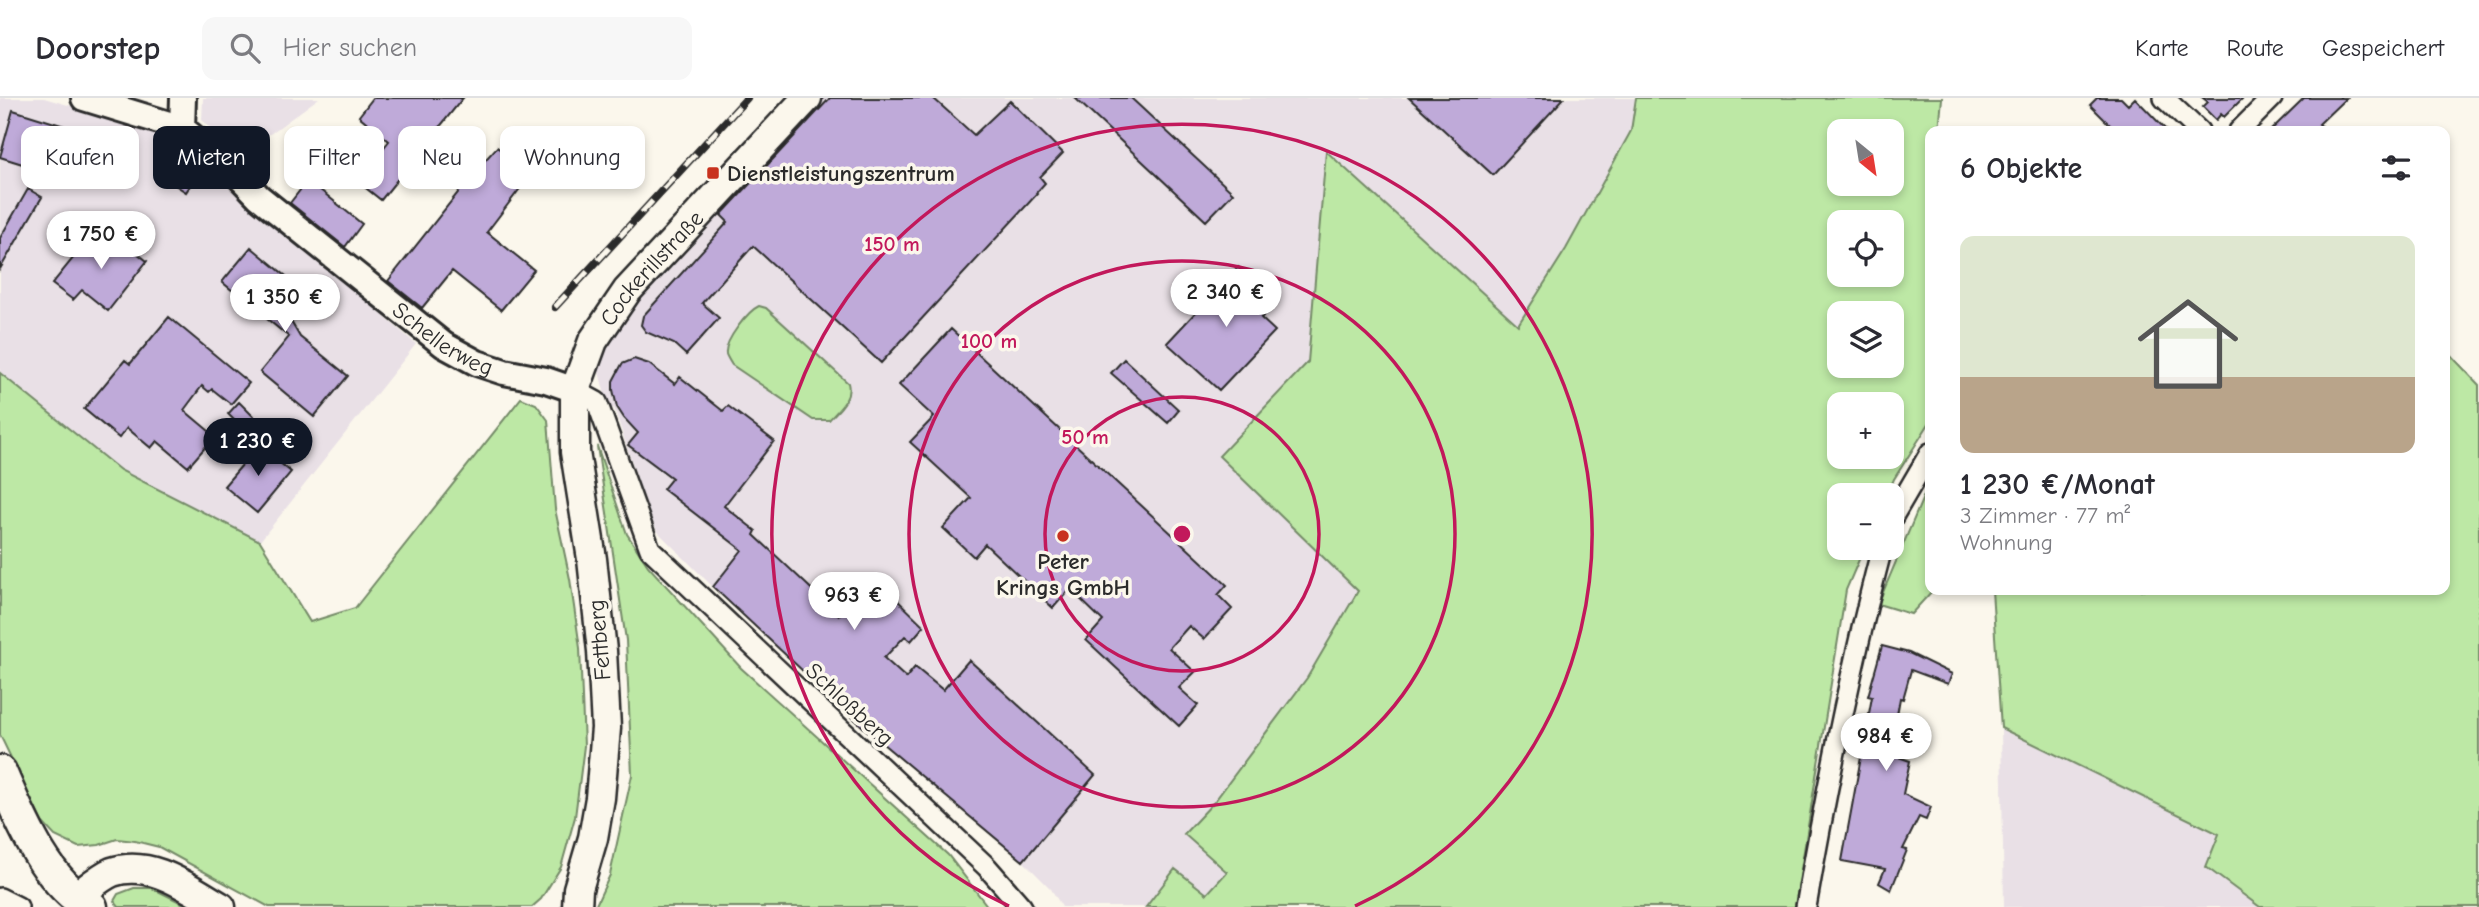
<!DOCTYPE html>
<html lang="de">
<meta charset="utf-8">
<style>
body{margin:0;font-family:"Comic Neue",sans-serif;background:#f7f7f7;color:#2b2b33;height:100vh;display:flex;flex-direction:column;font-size:26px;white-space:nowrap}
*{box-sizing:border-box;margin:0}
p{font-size:23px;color:#7c7c81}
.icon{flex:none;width:38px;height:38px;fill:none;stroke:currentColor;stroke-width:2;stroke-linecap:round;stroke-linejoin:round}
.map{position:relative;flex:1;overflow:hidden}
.panel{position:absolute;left:1925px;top:28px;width:525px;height:469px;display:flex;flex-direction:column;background:#fff;border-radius:14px;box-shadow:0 4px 10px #0003}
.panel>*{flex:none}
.guide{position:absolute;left:21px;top:28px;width:665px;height:63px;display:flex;gap:14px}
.needle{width:46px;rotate:150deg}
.buttons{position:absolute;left:1827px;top:21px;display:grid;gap:14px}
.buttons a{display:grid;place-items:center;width:77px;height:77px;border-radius:14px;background:#fff;box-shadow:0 4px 10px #0003;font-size:35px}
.price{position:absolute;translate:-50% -60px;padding:0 16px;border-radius:24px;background:#fff;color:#222;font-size:23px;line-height:46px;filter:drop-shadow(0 2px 4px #0008)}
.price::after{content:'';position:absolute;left:50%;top:42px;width:21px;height:16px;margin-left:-10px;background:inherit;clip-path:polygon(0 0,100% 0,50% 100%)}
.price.current{background:#111827;color:#fff}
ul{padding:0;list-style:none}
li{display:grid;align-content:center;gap:14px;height:371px;padding:0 35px}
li+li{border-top:2px solid #e1e1e2}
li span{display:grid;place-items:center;height:217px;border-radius:14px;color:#555}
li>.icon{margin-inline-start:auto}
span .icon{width:126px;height:126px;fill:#fffc;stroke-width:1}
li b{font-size:30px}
h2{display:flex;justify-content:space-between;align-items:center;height:84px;padding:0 35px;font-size:30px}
.pill{padding:0 24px;border-radius:14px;background:#fff;box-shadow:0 4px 10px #0003;font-size:24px;line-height:63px}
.pill.current{background:#111827;color:#fff}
header{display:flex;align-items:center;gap:42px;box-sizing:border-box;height:98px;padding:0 35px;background:#fff;border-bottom:2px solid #e1e1e2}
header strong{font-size:33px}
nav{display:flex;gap:38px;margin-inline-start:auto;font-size:24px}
.search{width:490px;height:63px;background:#f7f7f7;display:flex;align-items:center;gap:18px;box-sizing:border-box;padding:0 24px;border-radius:14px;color:#7c7c81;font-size:26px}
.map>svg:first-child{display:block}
.built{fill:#e9e0e6}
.green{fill:#bde8a5;stroke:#748a68;stroke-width:2;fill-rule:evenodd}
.building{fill:#bfaad9;stroke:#2b2b2b;stroke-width:2}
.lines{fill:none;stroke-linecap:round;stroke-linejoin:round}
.minor-casing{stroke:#2b2b2b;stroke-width:24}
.tertiary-casing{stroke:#2b2b2b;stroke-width:30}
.secondary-casing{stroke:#2b2b2b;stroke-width:33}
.primary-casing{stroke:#2b2b2b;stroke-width:37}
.minor{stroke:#fbf7ec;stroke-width:19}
.tertiary{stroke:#fbf7ec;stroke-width:24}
.secondary{stroke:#fbf7ec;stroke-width:28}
.primary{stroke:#fbf7ec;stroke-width:32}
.rail-casing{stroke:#2b2b2b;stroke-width:8}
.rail{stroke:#fbf7ec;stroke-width:5;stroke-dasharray:16;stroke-linecap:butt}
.ring{fill:none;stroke:#c2185b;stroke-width:3.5}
.poi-dot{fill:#c8321e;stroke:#fbf7ec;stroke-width:2.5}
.labels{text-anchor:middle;stroke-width:7;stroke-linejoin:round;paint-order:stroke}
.poi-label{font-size:23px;font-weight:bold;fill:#2b2b2b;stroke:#fbf7ec;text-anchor:start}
.street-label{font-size:23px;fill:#2b2b2b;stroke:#fbf7ec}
.centre{fill:#c2185b;stroke:#fbf7ec;stroke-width:3.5}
.ring-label{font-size:21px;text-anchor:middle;font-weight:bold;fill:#c2185b;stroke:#fbf7ec;stroke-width:7;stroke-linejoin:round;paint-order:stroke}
</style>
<header>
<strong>Doorstep</strong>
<div class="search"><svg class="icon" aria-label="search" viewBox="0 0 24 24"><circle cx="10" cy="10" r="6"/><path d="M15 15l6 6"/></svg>Hier suchen</div>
<nav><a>Karte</a><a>Route</a><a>Gespeichert</a></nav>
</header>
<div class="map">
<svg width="2479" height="809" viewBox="0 0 2479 809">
<rect width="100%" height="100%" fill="#fbf7ec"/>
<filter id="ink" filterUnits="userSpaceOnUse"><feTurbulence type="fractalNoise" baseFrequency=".0143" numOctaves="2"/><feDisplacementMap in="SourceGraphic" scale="14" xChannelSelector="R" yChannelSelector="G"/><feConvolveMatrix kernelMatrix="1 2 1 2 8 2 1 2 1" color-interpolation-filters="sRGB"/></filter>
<g filter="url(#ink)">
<path class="built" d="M0,0H44L174,38L416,246L260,443L120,372L0,275Z
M203,0H319L270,36L225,45L202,22Z
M824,0H1636L1631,33L1566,151L1518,228L1326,54L1308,264L1219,358L1358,492L1307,580L1214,704L1184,735L1228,773L1207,796L1175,771L1146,809H1062L1051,791L1023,763L713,489L657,433L648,413L614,310L609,312L598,270L600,257L637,201L709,117Z
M2001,630L2220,736L2207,769L2260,809H2004Z"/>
<path class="green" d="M1636,0H1942L1939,33H1930V324L1894,381L1887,397H1839V450H1864L1846,492L1795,809H1146L1175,771L1207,796L1227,774L1184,736L1214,704L1307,580L1358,493L1219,358L1308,264L1326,53L1518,227L1566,151L1631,33ZM1892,33V86H1839V33ZM1892,124V177H1839V124ZM1892,215V268H1839V215ZM1892,306V359H1839V306Z
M759,208L766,210L848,285C852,301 839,311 829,322H813L732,267C731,266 726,257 726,256C724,243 748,213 759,208Z
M2445,251L2479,287V809H2260L2206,769L2219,736L2001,630L1992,492H2445Z
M0,275L120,372L260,443L310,524L355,510L521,300L536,306L548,322L555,411L570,481L580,550L584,648L575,719L561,769L541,801L532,809H269L159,749L135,743L117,741L99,747L78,749L55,738L42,724L0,637Z
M597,348L627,436L648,468L741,570L948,757L988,809H595L610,777L632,677L626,542Z
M1930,383V492H1933L1911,516L1878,506Z
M134,790H152L190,809H119L114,803L118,796Z"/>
<path class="building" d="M373,0H463L381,102L357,83L389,43L359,18Z
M830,0H933L974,37L1010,3L1063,55L1040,79L1045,85L1036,95L1037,96L881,265L753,148L702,205L719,220L686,257L674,246L646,234L641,227L643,218L728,124L721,117Z
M1075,0H1131L1233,95L1206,123Z
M1409,0H1564L1493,77Z
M2097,0H2121L2128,7L2135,0L2167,33H2116L2090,7Z
M2203,0H2243L2224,19L2221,16L2216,22L2203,9L2208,4Z
M2304,0H2346L2319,26L2327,33H2270Z
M13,12L103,40L105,33L131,40L120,73L96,65L90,87L0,59Z
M497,49L531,76L487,134L534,172L501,212L452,173L422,210L388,183L476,72Z
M177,51L203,68L186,94L160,77Z
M308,82L362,126L345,149L290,105Z
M28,91L42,99L0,171V140Z
M108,132L147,163L108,213L82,192L73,202L52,186L87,143L95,149Z
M251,149L304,193L286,215L300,239L348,278L314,319L260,274L289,239L222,184Z
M1238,169L1276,205L1261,220L1275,233L1219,292L1167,245Z
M169,219L249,285L231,306L212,291L209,294L202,288L184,312L215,338L188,369L157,343L151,350L127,330L119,340L84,311L125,262L130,266Z
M951,231L1227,487L1218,497L1232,511L1204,541L1189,528L1169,550L1195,574L1179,590L1198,607L1179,628L1086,542L1103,523L1070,491L1053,510L985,446L974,459L943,430L971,400L910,344L934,319L899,287Z
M634,261L649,266L675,286L680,279L723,313L728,308L774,343L724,408L756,433L754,437L839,517L867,488L880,500L888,493L924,528L911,543L905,538L884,560L906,580L915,569L943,592L969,562L1095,677L1023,763L864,630L713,489L742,452L663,391L672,380L628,347L638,335L624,320L617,309L613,292V283L622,266Z
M1124,261L1179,312L1168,325L1111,275Z
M239,304L265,330L254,342L228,316Z
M261,345L281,361L279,364L291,374L257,415L224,388Z
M1882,548L1909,555L1952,576L1948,586L1911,572L1903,601L1900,600L1890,656L1910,663L1903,696L1931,709L1926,722L1919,719L1903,751L1907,752L1891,792L1879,785L1885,771L1842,763L1872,599L1868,598Z"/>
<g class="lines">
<g class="minor-casing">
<path id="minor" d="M2164,0L2199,33
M2239,33L2272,0
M575,292L597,304L650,451L987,769L1022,809
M1892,420L1930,355
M0,800L18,809
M1806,809C1827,688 1851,568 1882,450"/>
</g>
<g class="tertiary-casing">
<g id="tertiary">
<path id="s1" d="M84,0L182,30L233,72L259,99L444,247L477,265L504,274L546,282L575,292"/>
<path d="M182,30L183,0"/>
</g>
</g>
<g class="secondary-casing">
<g id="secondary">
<path d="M76,799C87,791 100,779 112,774C152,761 188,790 221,809"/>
<path id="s2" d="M577,809L578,791L593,740L600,700L606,630L602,553L592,461L575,354V292L593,243L627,193L807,0"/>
</g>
</g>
<g class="primary-casing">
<path id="primary" d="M0,674C20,720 45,784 91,809"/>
</g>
<use href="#minor" class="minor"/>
<use href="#tertiary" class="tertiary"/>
<use href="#secondary" class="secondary"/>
<use href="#primary" class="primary"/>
<g class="rail-casing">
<path id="rail" d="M555,209L747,0"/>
</g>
<use href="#rail" class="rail"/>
</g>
</g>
<g class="ring">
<circle cx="1182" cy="436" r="137"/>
<circle cx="1182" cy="436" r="273"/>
<path d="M1009 808A410 410 0 1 1 1355 808"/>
</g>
<g class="poi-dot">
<rect x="706" y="68" width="14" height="14" rx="3.5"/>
<circle cx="1063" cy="438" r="7"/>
</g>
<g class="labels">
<g class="poi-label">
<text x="727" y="83">Dienstleistungszentrum</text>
<text x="1063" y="471" text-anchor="middle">Peter<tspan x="1063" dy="26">Krings GmbH</tspan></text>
</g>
<g class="street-label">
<text dy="8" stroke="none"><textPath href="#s2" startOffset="668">Cockerillstraße</textPath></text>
<text dy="8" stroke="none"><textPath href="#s1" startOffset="439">Schellerweg</textPath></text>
<text transform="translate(599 542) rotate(-95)" y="8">Fettberg</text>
<text transform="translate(850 606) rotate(43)" y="8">Schloßberg</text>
</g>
</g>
<circle cx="1182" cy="436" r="10" class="centre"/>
<g class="ring-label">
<text x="892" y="153">150 m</text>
<text x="989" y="250">100 m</text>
<text x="1085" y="346">50 m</text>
</g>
</svg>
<div class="buttons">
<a><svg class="needle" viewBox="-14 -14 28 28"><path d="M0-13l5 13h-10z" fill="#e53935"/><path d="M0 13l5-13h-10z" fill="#7c7c81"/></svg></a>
<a><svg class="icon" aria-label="locate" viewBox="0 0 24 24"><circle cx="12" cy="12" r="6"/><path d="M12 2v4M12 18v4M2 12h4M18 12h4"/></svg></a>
<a><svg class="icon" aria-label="layers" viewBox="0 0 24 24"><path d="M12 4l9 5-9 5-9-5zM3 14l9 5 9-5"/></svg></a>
<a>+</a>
<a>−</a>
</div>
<b class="price" style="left:101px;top:173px">1 750 €</b>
<b class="price" style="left:1226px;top:231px">2 340 €</b>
<b class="price" style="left:285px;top:236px">1 350 €</b>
<b class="price current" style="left:258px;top:380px">1 230 €</b>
<b class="price" style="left:854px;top:534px">963 €</b>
<b class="price" style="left:1886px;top:675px">984 €</b>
<div class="guide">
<a class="pill">Kaufen</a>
<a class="pill current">Mieten</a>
<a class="pill">Filter</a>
<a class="pill">Neu</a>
<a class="pill">Wohnung</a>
</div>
<section class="panel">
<h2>6 Objekte<svg class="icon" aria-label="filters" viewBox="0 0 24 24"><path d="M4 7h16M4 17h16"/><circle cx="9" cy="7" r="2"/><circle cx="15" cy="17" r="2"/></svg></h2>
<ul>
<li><span style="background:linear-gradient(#dfe7d0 65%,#b9a48a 0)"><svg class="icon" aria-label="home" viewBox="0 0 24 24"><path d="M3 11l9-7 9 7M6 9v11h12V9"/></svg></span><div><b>1 230 €/Monat</b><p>3 Zimmer · 77 m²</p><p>Wohnung</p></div></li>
</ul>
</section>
</div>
